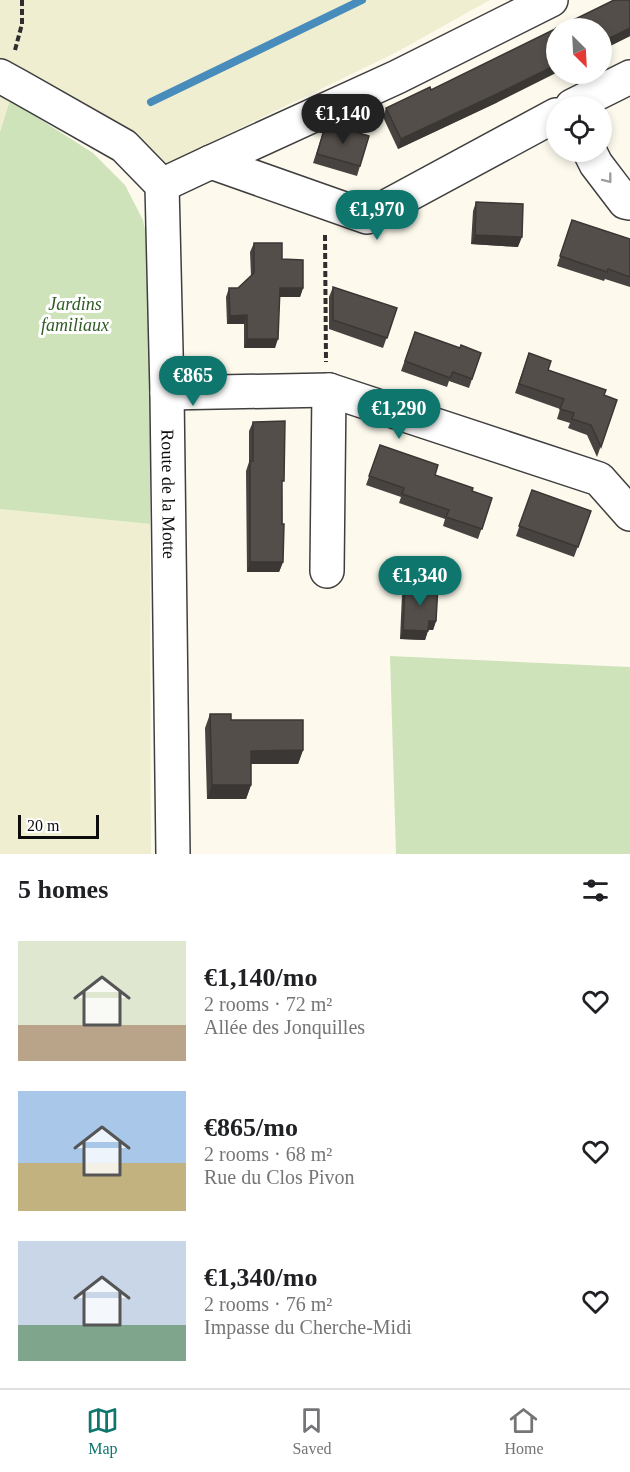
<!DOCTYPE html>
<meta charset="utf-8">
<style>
body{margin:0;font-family:Georgia,serif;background:#f6f6f6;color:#202124;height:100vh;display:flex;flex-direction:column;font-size:22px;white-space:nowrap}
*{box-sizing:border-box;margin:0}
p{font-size:20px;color:#757577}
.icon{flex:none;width:33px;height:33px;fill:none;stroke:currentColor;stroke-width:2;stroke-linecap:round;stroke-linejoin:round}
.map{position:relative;height:854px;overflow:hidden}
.sheet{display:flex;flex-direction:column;background:#fff;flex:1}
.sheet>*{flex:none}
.needle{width:39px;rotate:156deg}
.buttons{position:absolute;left:546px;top:18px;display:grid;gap:12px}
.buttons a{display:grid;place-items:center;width:66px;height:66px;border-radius:50%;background:#fff;box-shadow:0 3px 9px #0003;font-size:30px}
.scale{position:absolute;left:18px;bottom:15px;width:81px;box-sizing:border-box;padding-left:6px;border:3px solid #0c0c0c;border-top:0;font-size:16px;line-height:21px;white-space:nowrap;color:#0c0c0c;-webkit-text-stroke:4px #fff;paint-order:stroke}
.price{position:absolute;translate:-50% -51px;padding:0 14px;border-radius:21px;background:#0f766e;color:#fff;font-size:20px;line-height:39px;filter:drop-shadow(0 2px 3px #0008)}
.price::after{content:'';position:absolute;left:50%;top:36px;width:18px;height:14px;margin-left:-9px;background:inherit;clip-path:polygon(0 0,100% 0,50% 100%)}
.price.current{background:#222;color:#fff}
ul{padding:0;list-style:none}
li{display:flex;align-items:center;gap:18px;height:150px;padding:0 18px}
li span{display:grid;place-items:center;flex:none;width:168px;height:120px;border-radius:0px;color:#555}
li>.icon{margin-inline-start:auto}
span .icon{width:72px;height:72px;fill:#fffc;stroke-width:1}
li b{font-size:26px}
h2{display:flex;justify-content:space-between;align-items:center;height:72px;padding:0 18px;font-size:26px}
.menu{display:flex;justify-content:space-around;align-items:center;height:84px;border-top:2px solid #e0e0e0;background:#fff;font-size:16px;color:#757577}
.menu a{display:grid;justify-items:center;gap:3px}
.menu .current{color:#0f766e}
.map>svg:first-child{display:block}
.farmland{fill:#f0eed0}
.green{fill:#cfe3bb}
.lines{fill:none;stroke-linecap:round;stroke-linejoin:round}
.stream{stroke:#488cbc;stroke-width:8}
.minor-casing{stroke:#3f3f3f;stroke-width:36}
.path{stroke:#2e2e2e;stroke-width:4;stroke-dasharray:6 3;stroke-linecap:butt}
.minor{stroke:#fff;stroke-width:33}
.wall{fill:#474340}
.shaded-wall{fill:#3a3734}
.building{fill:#534e4a;stroke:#3a3734;stroke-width:1.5}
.oneway{stroke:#9e9e9e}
.labels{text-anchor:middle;stroke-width:6;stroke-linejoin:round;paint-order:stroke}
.park-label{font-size:18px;font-style:italic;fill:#2f5b25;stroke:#fff}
.street-label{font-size:18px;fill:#0c0c0c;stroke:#fff}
</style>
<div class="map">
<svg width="630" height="854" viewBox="0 0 630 854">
<rect width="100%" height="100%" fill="#fdfaed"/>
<path class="farmland" d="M0,0H490L395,53L158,168L10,100L0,132Z
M0,509L150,524L151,854H0Z"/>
<path class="green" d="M10,100L93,153L125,185L143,220L151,256L150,372V524L0,509V132Z
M390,656L630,667V854H396Z"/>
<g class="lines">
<path class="stream" d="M151,102L362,0"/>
<g class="minor-casing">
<g id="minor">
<path id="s1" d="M0,76L20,87L124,146L162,185L167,393L173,854"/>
<path d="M572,106L630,77"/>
<path d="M590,152L596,164L625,202L630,203"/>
<path d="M211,162L397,77L551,0"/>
<path d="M162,185L211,162L367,217L556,115"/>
<path d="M167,393L329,390L599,479L630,514"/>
<path d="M327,571L329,390"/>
</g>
</g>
<path class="path" d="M15,50L22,24V0
M325,235L326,362"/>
<use href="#minor" class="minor"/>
</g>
<path class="wall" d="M630,0V36L602,50V28L496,103L398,149L383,117L386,108L431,90Z
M326,123L360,166L357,176L313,163Z
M476,202L518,247L471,244L473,211Z
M572,220L630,239V287L605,279L604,281L557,266Z
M254,243L282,259L303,288L300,297H280L275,348H244V324H227L226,297L229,288H238L251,276L250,252Z
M333,287L397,308L383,348L329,329V297Z
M415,332L460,348L481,353L469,388L449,381L447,387L401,371Z
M529,353L548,370L604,395L617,400L597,457L587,435L568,428L570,423L557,419L560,409L515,393Z
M253,422L282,487L283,562L279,572H247L246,471L249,462V431Z
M380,445L435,475L472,491L492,498L478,539L443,526L445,519L399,503L401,497L366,485Z
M532,490L591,511L574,557L516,536Z
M405,584L436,621L433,630H428L425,640L400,639L402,594Z
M210,714L231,720L303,750L298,764H251V785L246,799H207L205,728Z"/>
<path class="shaded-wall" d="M630,28V36L602,50V42Z
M556,65V73L496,103L398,149L401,139Z
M475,235L522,237L518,247L471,244Z
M280,288H303L300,297H277Z
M247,315L244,324H227L230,316Z
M247,339H278L275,348H244Z
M250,562H283L279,572H247Z
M429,621H436L433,630H425Z
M403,630L428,631L425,640L400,639Z
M303,750L298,764H246L251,751Z
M212,785H251L246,799H207Z"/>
<path class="building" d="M614,0H630V28L602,42V28H556V65L499,93L401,139L386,108L430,87L431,90Z
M326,123L369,136L360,166L317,154Z
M476,202L523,204L522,237L475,235Z
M572,220L630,239V277L608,269L607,272L560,256Z
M254,243H282V259L303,260V288H280L278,339H247V315L230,316L229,288H238L254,273Z
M333,287L397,308L387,338L333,320Z
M415,332L460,348L461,345L481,353L472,379L453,372L450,378L405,361Z
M529,353L551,361L548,370L606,390L604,395L617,400L601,447L591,425L572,419L574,413L560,409L564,399L519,384Z
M285,421L284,481H282V524H284L283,562H250V461H253V422Z
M380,445L438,465L435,475L473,488L472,491L492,498L482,529L446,517L449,510L402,494L404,488L369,476Z
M532,490L591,511L578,547L519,526Z
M405,584L438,585L436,621H429L428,631L403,630Z
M210,714H231V720H303V750L251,751V785H212Z"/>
<defs><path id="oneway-chevron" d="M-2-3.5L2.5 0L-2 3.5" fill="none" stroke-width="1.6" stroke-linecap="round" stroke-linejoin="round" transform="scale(1.5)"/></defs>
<use class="oneway" href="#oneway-chevron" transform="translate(608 179) rotate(52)"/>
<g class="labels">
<g class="park-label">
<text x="75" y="310">Jardins<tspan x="75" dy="21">familiaux</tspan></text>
</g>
<g class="street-label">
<text dy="6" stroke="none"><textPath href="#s1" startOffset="506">Route de la Motte</textPath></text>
</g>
</g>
</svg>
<div class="buttons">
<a><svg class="needle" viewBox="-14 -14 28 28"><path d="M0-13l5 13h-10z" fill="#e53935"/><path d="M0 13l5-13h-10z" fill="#757577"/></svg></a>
<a><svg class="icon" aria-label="locate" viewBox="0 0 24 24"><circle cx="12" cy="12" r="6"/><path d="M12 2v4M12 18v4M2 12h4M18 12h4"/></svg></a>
</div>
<div class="scale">20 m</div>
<b class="price current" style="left:343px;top:145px">€1,140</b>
<b class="price" style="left:377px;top:241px">€1,970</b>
<b class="price" style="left:193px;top:407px">€865</b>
<b class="price" style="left:399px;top:440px">€1,290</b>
<b class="price" style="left:420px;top:607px">€1,340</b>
</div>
<section class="sheet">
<h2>5 homes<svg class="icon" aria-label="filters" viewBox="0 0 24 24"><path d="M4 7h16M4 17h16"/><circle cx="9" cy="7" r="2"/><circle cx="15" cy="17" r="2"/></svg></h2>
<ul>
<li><span style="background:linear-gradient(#dfe7d0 70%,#b9a48a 0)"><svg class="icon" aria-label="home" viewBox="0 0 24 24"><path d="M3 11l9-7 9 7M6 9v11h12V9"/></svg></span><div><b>€1,140/mo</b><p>2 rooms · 72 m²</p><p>Allée des Jonquilles</p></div><svg class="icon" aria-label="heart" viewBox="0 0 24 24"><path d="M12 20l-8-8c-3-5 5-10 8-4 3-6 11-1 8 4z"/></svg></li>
<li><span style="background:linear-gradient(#a9c7e8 60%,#c2b280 0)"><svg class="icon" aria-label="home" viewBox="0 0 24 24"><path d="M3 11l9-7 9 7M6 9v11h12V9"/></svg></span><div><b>€865/mo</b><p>2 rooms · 68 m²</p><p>Rue du Clos Pivon</p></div><svg class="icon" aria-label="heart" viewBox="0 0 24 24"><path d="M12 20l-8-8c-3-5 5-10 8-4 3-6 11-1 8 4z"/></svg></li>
<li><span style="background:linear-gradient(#c9d6e8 70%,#7fa58c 0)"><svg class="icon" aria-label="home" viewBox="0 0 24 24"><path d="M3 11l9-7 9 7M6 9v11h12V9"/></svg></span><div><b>€1,340/mo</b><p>2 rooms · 76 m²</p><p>Impasse du Cherche-Midi</p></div><svg class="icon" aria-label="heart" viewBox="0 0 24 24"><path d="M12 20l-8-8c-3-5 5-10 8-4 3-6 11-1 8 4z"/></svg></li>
</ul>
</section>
<nav class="menu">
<a class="current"><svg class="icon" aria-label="map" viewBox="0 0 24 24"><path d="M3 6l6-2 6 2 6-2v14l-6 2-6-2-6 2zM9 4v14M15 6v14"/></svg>Map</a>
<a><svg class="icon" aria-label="saved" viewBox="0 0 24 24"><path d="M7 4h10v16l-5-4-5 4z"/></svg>Saved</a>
<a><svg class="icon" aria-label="home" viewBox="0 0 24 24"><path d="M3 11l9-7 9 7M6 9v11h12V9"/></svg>Home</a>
</nav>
